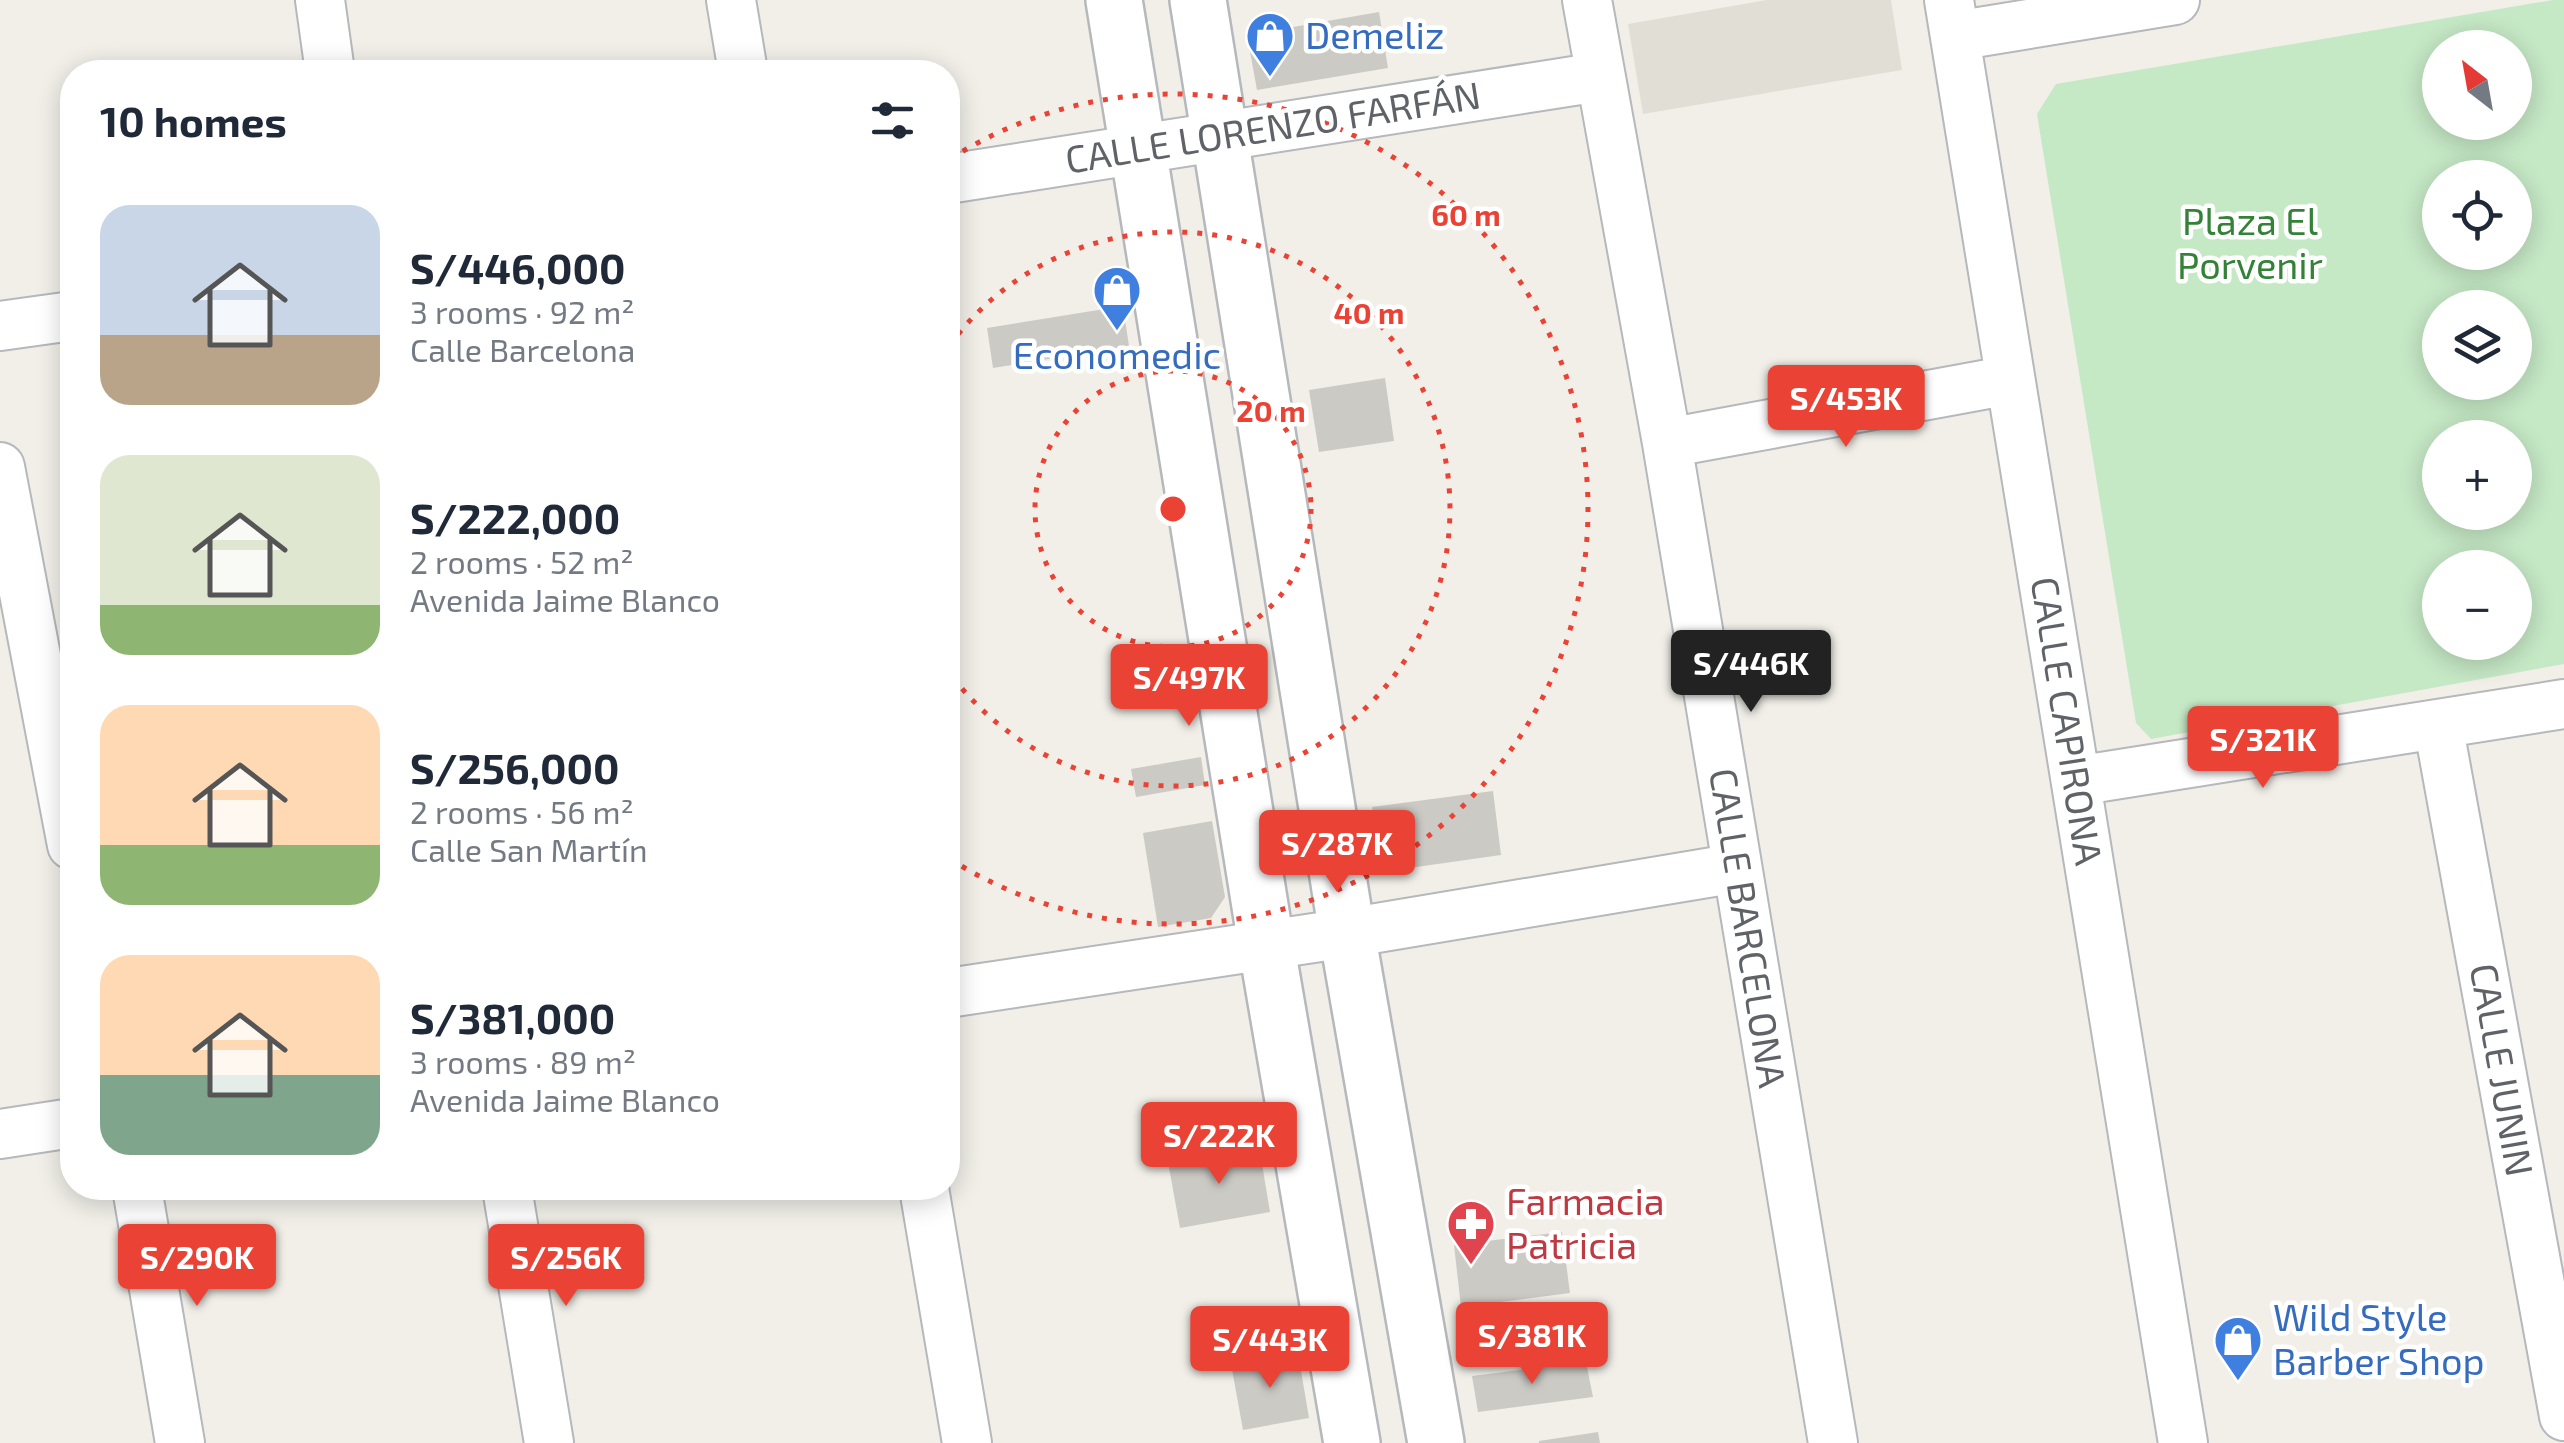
<!DOCTYPE html>
<meta charset="utf-8">
<style>
body{margin:0;font-family:"Exo 2",sans-serif;background:#f2f2f3;color:#1f2937;height:100vh;display:flex;flex-direction:column;font-size:38px;white-space:nowrap}
*{box-sizing:border-box;margin:0}
p{font-size:32px;color:#747a83}
.icon{flex:none;width:55px;height:55px;fill:none;stroke:currentColor;stroke-width:2;stroke-linecap:round;stroke-linejoin:round}
.map{position:relative;flex:1;overflow:hidden}
.drawer{position:absolute;left:60px;top:60px;width:900px;height:1140px;display:flex;flex-direction:column;background:#fff;border-radius:40px;box-shadow:0 5px 25px #0003}
.drawer>*{flex:none}
.needle{width:65px;rotate:329deg}
.tools{position:absolute;left:2422px;top:30px;display:grid;gap:20px}
.tools a{display:grid;place-items:center;width:110px;height:110px;border-radius:50%;background:#fff;box-shadow:0 5px 25px #0003;font-size:50px}
.price{position:absolute;translate:-50% -85px;padding:0 22px;border-radius:10px;background:#ea4335;color:#fff;font-size:32px;line-height:65px;filter:drop-shadow(0 2px 5px #0008)}
.price::after{content:'';position:absolute;left:50%;top:60px;width:30px;height:22px;margin-left:-15px;background:inherit;clip-path:polygon(0 0,100% 0,50% 100%)}
.price.selected{background:#222;color:#fff}
ul{padding:0;list-style:none}
li{display:flex;align-items:center;gap:30px;height:250px;padding:0 40px}
li span{display:grid;place-items:center;flex:none;width:280px;height:200px;border-radius:30px;color:#555}
li>.icon{margin-inline-start:auto}
span .icon{width:120px;height:120px;fill:#fffc;stroke-width:1}
li b{font-size:42px}
h2{display:flex;justify-content:space-between;align-items:center;height:120px;padding:0 40px;font-size:42px}
.map>svg:first-child{display:block}
.education{fill:#e1ded6}
.green{fill:#c5e8c5;fill-rule:evenodd}
.building{fill:#cccac5}
.lines{fill:none;stroke-linecap:round;stroke-linejoin:round}
.minor-casing{stroke:#b5b8bc;stroke-width:52}
.tertiary-casing{stroke:#b5b8bc;stroke-width:60}
.minor{stroke:#fff;stroke-width:48}
.tertiary{stroke:#fff;stroke-width:55}
.ring{fill:none;stroke:#ea4335;stroke-width:5;stroke-dasharray:5 10}
.labels{text-anchor:middle;stroke-width:9;stroke-linejoin:round;paint-order:stroke}
.shop-label{font-size:38px;fill:#366cbe;stroke:#fff;text-anchor:start}
.street-label{font-size:38px;fill:#5f6368;stroke:#fff}
.park-label{font-size:38px;fill:#348238;stroke:#fff}
.health-label{font-size:38px;fill:#be3a42;stroke:#fff;text-anchor:start}
.centre{fill:#ea4335;stroke:#fff;stroke-width:5}
.ring-label{font-size:30px;text-anchor:middle;font-weight:bold;fill:#ea4335;stroke:#fff;stroke-width:9;stroke-linejoin:round;paint-order:stroke}
</style>
<div class="map">
<svg width="2564" height="1443" viewBox="0 0 2564 1443">
<rect width="100%" height="100%" fill="#f1efe8"/>
<path class="education" d="M1767,0H1891L1902,70L1643,114L1628,24Z"/>
<path class="green" d="M2553,0H2564V664L2151,739L2136,723L2037,114L2056,84ZM2440,48H2515V122H2440ZM2440,178H2515V252H2440ZM2440,308H2515V382H2440ZM2440,438H2515V512H2440ZM2440,568H2515V642H2440Z"/>
<path class="building" d="M1379,12L1388,68L1257,90L1247,35Z
M1123,306L1129,346L993,368L987,328Z
M1385,378L1394,441L1319,452L1309,390Z
M1201,757L1205,785L1136,797L1131,769Z
M1493,791L1501,855L1381,872L1372,807Z
M1212,821L1225,897L1211,918L1158,927L1143,833Z
M1259,1146L1270,1212L1180,1228L1168,1162Z
M1562,1232L1570,1293L1461,1307L1454,1245Z
M1298,1353L1309,1418L1243,1430L1231,1364Z
M1586,1362L1593,1397L1478,1412L1472,1376Z
M1598,1432L1600,1443H1539V1441Z"/>
<g class="lines">
<g class="minor-casing">
<path id="minor" d="M320,0L330,72
M731,0L743,72
M1587,0L1667,443L1833,1443
M1949,0L2183,1443
M1955,36L2175,0
M948,179L1599,77
M0,326L72,316
M1667,443L2010,380
M0,467L72,845
M2438,724L2564,1416
M2076,781L2564,704
M948,993L1347,933L1737,868
M0,1134L72,1123
M137,1188L180,1443
M507,1188L549,1443
M924,1188L967,1443"/>
</g>
<g class="tertiary-casing">
<path id="tertiary" d="M1114,0L1266,943L1352,1443
M1198,0L1347,933L1436,1443"/>
</g>
<use href="#minor" class="minor"/>
<use href="#tertiary" class="tertiary"/>
</g>
<g class="ring">
<circle cx="1173" cy="509" r="138"/>
<path d="M949 346A277 277 0 1 1 949 672"/>
<path d="M950 159A415 415 0 1 1 950 859"/>
</g>
<defs>
<g id="shop-pin" transform="scale(2.5)"><path d="M0 17L-7.5 6A9.5 9.5 0 1 1 7.5 6Z" fill="#3f7fe0" stroke="#fff"/><path d="M-5-2.5h2.3a2.7 3.5 0 0 1 5.4 0H5L5.5 6h-11ZM-1.5-2.5h3a1.5 2.3 0 0 0-3 0Z" fill="#fff"/></g>
<g id="pharmacy-pin" transform="scale(2.5)"><path d="M0 17L-7.5 6A9.5 9.5 0 1 1 7.5 6Z" fill="#e0444e" stroke="#fff"/><path d="M-2-6h4v4h4v4h-4v4h-4v-4h-4v-4h4Z" fill="#fff"/></g>
</defs>
<g fill-rule="evenodd">
<use href="#shop-pin" x="1270" y="36"/>
<use href="#shop-pin" x="1117" y="290"/>
<use href="#pharmacy-pin" x="1471" y="1224"/>
<use href="#shop-pin" x="2238" y="1340"/>
</g>
<g class="labels">
<g class="shop-label">
<text x="1305" y="49">Demeliz</text>
<text x="1117" y="369" text-anchor="middle">Economedic</text>
<text x="2273" y="1331">Wild Style<tspan x="2273" dy="44">Barber Shop</tspan></text>
</g>
<g class="street-label">
<text transform="translate(1273 128) rotate(-9)" y="13">CALLE LORENZO FARFÁN</text>
<text transform="translate(2066 721) rotate(81)" y="13">CALLE CAPIRONA</text>
<text transform="translate(1747 928) rotate(81)" y="13">CALLE BARCELONA</text>
<text transform="translate(2501 1070) rotate(80)" y="13">CALLE JUNIN</text>
</g>
<g class="park-label">
<text x="2250" y="235">Plaza El<tspan x="2250" dy="44">Porvenir</tspan></text>
</g>
<g class="health-label">
<text x="1506" y="1215">Farmacia<tspan x="1506" dy="44">Patricia</tspan></text>
</g>
</g>
<circle cx="1173" cy="509" r="15" class="centre"/>
<g class="ring-label">
<text x="1466" y="226">60 m</text>
<text x="1369" y="324">40 m</text>
<text x="1271" y="422">20 m</text>
</g>
</svg>
<div class="tools">
<a><svg class="needle" viewBox="-14 -14 28 28"><path d="M0-13l5 13h-10z" fill="#e53935"/><path d="M0 13l5-13h-10z" fill="#747a83"/></svg></a>
<a><svg class="icon" aria-label="locate" viewBox="0 0 24 24"><circle cx="12" cy="12" r="6"/><path d="M12 2v4M12 18v4M2 12h4M18 12h4"/></svg></a>
<a><svg class="icon" aria-label="layers" viewBox="0 0 24 24"><path d="M12 4l9 5-9 5-9-5zM3 14l9 5 9-5"/></svg></a>
<a>+</a>
<a>−</a>
</div>
<b class="price" style="left:1846px;top:450px">S/453K</b>
<b class="price selected" style="left:1751px;top:715px">S/446K</b>
<b class="price" style="left:1189px;top:729px">S/497K</b>
<b class="price" style="left:2263px;top:791px">S/321K</b>
<b class="price" style="left:1337px;top:895px">S/287K</b>
<b class="price" style="left:1219px;top:1187px">S/222K</b>
<b class="price" style="left:197px;top:1309px">S/290K</b>
<b class="price" style="left:566px;top:1309px">S/256K</b>
<b class="price" style="left:1532px;top:1387px">S/381K</b>
<b class="price" style="left:1270px;top:1391px">S/443K</b>
<section class="drawer">
<h2>10 homes<svg class="icon" aria-label="filters" viewBox="0 0 24 24"><path d="M4 7h16M4 17h16"/><circle cx="9" cy="7" r="2"/><circle cx="15" cy="17" r="2"/></svg></h2>
<ul>
<li><span style="background:linear-gradient(#c9d6e8 65%,#b9a48a 0)"><svg class="icon" aria-label="home" viewBox="0 0 24 24"><path d="M3 11l9-7 9 7M6 9v11h12V9"/></svg></span><div><b>S/446,000</b><p>3 rooms · 92 m²</p><p>Calle Barcelona</p></div></li>
<li><span style="background:linear-gradient(#dfe7d0 75%,#8fb573 0)"><svg class="icon" aria-label="home" viewBox="0 0 24 24"><path d="M3 11l9-7 9 7M6 9v11h12V9"/></svg></span><div><b>S/222,000</b><p>2 rooms · 52 m²</p><p>Avenida Jaime Blanco</p></div></li>
<li><span style="background:linear-gradient(#ffd9b3 70%,#8fb573 0)"><svg class="icon" aria-label="home" viewBox="0 0 24 24"><path d="M3 11l9-7 9 7M6 9v11h12V9"/></svg></span><div><b>S/256,000</b><p>2 rooms · 56 m²</p><p>Calle San Martín</p></div></li>
<li><span style="background:linear-gradient(#ffd9b3 60%,#7fa58c 0)"><svg class="icon" aria-label="home" viewBox="0 0 24 24"><path d="M3 11l9-7 9 7M6 9v11h12V9"/></svg></span><div><b>S/381,000</b><p>3 rooms · 89 m²</p><p>Avenida Jaime Blanco</p></div></li>
</ul>
</section>
</div>
